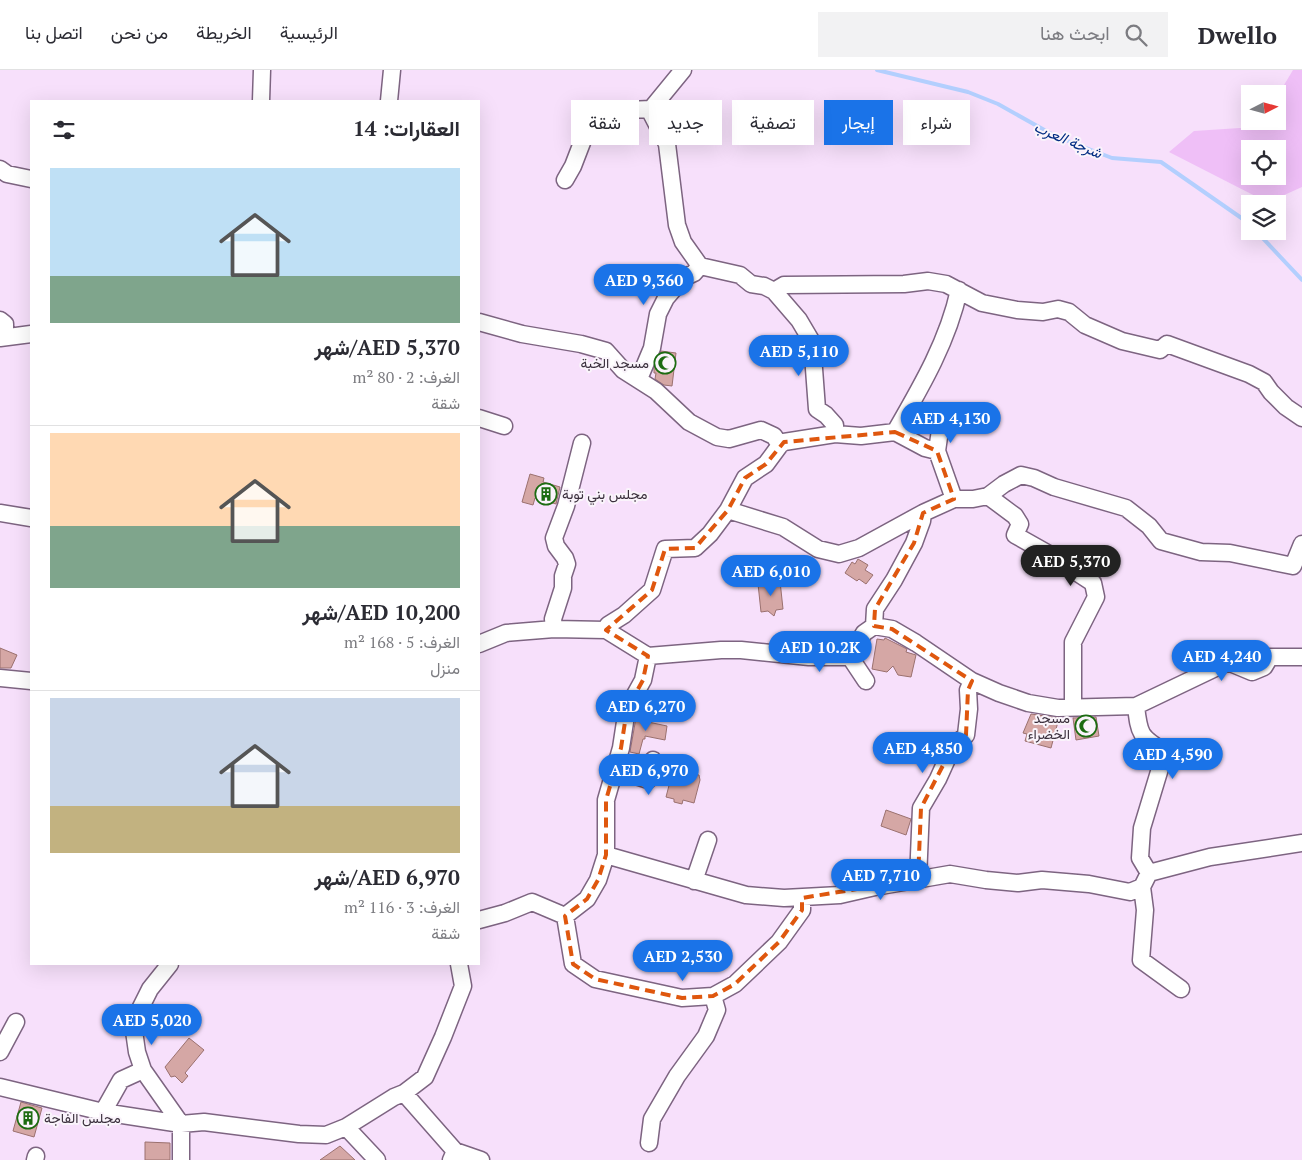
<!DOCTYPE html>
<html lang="ar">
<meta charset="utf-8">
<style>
body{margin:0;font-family:"PT Serif",Vazirmatn,serif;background:#f2f2f3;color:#2b2b33;direction:rtl;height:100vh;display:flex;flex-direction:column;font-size:19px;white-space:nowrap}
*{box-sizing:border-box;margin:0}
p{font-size:16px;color:#7c7c81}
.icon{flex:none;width:28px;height:28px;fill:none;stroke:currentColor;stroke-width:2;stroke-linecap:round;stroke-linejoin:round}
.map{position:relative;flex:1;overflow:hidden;direction:ltr}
.sheet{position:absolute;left:30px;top:30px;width:450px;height:865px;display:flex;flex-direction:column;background:#fff;border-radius:0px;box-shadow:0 5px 20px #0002;direction:rtl}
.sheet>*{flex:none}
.hud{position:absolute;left:495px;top:30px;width:475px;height:45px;direction:rtl;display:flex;gap:10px}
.needle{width:32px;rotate:84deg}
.buttons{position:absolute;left:1241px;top:15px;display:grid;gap:10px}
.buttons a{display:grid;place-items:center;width:45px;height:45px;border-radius:0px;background:#fff;box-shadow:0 5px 20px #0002;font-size:25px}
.price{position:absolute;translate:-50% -42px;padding:0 11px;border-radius:18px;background:#1a73e8;color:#fff;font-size:16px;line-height:32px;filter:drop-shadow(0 1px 2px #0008)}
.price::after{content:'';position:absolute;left:50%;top:30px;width:15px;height:11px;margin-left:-8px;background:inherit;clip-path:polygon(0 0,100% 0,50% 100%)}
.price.selected{background:#222;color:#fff}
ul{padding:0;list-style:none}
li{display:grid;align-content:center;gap:10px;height:265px;padding:0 20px}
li+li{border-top:1px solid #e1e1e2}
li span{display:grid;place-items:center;height:155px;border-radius:0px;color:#555}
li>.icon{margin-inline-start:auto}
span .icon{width:90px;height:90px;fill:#fffc;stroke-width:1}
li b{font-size:21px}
h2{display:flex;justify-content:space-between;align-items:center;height:60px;padding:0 20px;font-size:21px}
.tag{padding:0 18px;border-radius:0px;background:#fff;box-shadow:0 5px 20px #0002;font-size:18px;line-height:45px}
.tag.selected{background:#1a73e8;color:#fff}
header{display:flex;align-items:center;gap:30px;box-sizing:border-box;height:70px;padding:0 25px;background:#fff;border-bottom:1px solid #e1e1e2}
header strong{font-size:24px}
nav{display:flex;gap:28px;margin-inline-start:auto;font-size:18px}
.search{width:350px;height:45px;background:#f2f2f3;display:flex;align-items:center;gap:12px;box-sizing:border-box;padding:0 18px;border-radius:0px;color:#7c7c81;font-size:19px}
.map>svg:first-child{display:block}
.green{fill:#efbff7;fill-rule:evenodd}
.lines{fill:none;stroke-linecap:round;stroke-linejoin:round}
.stream{stroke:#b3cffe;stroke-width:4}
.building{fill:#d5a7a5;stroke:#9b716f}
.minor-casing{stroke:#7d6481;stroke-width:19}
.minor{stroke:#fff;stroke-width:16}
.marked{fill:none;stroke:#df570e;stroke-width:4;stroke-dasharray:10 6;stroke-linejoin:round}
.labels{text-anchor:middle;stroke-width:4;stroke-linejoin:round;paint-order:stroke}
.poi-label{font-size:14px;fill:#3b303d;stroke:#faf4fb;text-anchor:end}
.water-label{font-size:15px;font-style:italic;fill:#002c82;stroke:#faf4fb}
</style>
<header>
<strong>Dwello</strong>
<div class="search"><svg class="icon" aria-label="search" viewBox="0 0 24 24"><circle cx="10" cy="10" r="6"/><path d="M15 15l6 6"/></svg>ابحث هنا</div>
<nav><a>الرئيسية</a><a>الخريطة</a><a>من نحن</a><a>اتصل بنا</a></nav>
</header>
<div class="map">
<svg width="1302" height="1090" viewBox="0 0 1302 1090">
<rect width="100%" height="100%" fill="#f7e0fb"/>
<path class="green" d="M1293,0H1302V117L1280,127L1261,129L1169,82L1194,61L1255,57L1259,51H1278V25ZM1250,79H1278V106H1250Z"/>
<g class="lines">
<path class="stream" d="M877,0L968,22L998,34L1055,66L1112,88L1161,92L1250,154
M1256,161L1302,210"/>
</g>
<path class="building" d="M661,281L676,283L672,316L664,315L655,309L656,303H654V298Z
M530,404L544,408L543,412L560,417L556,434L535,428L533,435L522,432Z
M858,489L868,495L865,500L873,505L866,514L859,509L857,511L845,503L852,492L855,494Z
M780,511L783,539L776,540L774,546L768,541L761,542L758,514Z
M885,568L907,579L906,582L916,585L911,607L898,605L893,596L887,602L872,599L877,569L884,570Z
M0,578L17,585L11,598H0Z
M637,642L650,644L648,652L667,656L665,670L645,666V669H643L639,684L630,682Z
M1031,644L1059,648L1051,678L1025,671L1027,664L1023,663Z
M1096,647L1099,666L1076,670L1073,648Z
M673,700L699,705L700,710L694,733L683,730L682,734L674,732V729L666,727Z
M886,740L911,749L906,765L881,756Z
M189,968L204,980L185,1003L188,1006L182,1013L175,1006L171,1007L165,997Z
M21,1032L42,1038L34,1067L13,1061Z
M145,1072L170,1073V1090H145Z
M340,1076L355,1090H320Z"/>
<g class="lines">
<g class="minor-casing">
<path id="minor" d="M683,0L651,39V43L667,74L677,155L683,172L700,196L740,205L751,214L764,216L774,221L784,215L904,214L928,211L946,214L982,233L1017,240L1043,242L1058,239L1069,242L1085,255L1122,271L1160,280L1167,274L1249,304L1264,312L1271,322L1286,337L1302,348
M261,31L262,0
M389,31L392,0
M0,99L7,104L31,109
M565,110L573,96L583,70L604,41L651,39
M774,221L799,250L812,272L817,339L826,345L835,355V364L784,372L780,375
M0,250L5,254V266
M479,252L522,264L581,274L606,281L623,300L656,321L689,352L717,367L729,369L761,360L774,366L780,375L766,394L745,408L728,440L710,464L695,478L665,479L652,520L624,545L608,555L606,560
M0,268L31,264
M639,309L652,278L658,244L666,228L683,208L694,203L700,196
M479,348L504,356
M895,362L925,378L937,381L954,429
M835,364L861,366L895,362C921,317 948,271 959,220
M937,381L940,360L944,352
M988,426L1015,446L1020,454L1015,465L1047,483L1093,513L1096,527L1073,572V638
M728,440L783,457L818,479L839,484L859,478L923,443L954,429H973L988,426L1004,414L1021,405L1034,408L1054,417L1126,438L1149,456L1161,471L1201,482L1230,483L1293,496L1302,474
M0,443L31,448
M874,556L875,539L894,510L914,473L922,451L923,443
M554,559L553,549L563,518V506L567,494L565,488L556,476L554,468L566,436L582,373
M479,574L506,563L554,559L606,560L648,586
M850,587L866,611
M0,608L31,611
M1136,636C1139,664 1140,667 1165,682L1142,758L1140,788L1149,803
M614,699L648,710L653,690
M606,785V730L621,678L627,639L643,610L648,586L721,580H741L809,587H850L864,563L874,556L892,559L916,573L972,611L999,623L1028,633L1058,638L1136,636L1228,592L1252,602L1264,597L1270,587H1302
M918,809L921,738L938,709L952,678L966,665L969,639L968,620L972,611
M694,811L708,770
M1142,817L1145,840L1141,890L1181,919
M565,846L573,894L595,909L682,928L713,926L735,914L779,872L802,840V828
M479,850L505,843L532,832L565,846L587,829L598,810L606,785L746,825L784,828L840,825L875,817L950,804L986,810L1018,813L1042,810L1089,814L1130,822L1142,817L1149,803L1210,787L1302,773
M170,894L150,919L140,939L134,961L137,982L143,1000L181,1054V1090
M0,982L16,952
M0,1017L103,1042L181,1054L204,1052L299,1064L326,1065L346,1057L394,1027L404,1023L425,1007L443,967L463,916L459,894
M404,1023L455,1081
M103,1042L121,1010L143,1000
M346,1057L377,1090
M649,1073L652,1049L677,1006L706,966L717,940L713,926
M35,1090L36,1086
M451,1090L455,1081L481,1090"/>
</g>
<use href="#minor" class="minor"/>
</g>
<path class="marked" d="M895,362L937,381L954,429L923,443L914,473L875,539L874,556L892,559L972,611L968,620L966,665L952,678L921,738L918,809L802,828V840L779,872L735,914L713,926L682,928L595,909L573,894L565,846L587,829L598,810L606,785V730L621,678L627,639L643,610L648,586L606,560L652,520L665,479L695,478L728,440L745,408L766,394L784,372Z"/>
<defs>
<g id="mosque-ring" transform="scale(1.125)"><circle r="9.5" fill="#faf4fb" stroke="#1c6c11" stroke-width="1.5"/><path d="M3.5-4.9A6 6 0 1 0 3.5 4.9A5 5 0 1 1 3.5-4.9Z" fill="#1c6c11"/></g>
<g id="building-ring" transform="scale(1.125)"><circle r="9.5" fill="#faf4fb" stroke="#1c6c11" stroke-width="1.5"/><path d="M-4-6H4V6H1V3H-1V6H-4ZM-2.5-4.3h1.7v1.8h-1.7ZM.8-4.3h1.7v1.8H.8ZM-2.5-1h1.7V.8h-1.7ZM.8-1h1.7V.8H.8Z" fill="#1c6c11"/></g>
</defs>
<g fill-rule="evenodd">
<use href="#mosque-ring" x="665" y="293"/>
<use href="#building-ring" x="546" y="424"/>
<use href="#mosque-ring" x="1086" y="656"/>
<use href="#building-ring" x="28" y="1048"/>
</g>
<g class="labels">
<g class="poi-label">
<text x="649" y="298">مسجد الخبة</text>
<text x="562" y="429" text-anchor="start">مجلس بني توبة</text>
<text x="1070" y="653">مسجد<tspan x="1070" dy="16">الخضراء</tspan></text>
<text x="44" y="1053" text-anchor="start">مجلس الفاجة</text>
</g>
<g class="water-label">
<text transform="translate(1068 70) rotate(23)" y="5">شرجة العرب</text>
</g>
</g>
</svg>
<div class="buttons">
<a><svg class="needle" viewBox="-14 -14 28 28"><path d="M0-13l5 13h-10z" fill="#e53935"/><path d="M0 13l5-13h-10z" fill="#7c7c81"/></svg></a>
<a><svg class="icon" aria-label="locate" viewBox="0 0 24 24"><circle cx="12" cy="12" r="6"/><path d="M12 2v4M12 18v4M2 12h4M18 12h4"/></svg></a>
<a><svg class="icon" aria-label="layers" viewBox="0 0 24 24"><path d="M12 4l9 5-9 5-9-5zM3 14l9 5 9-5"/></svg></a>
</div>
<b class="price" style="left:644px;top:236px">AED 9,360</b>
<b class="price" style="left:799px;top:307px">AED 5,110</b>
<b class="price" style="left:951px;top:374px">AED 4,130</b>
<b class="price selected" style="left:1071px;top:517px">AED 5,370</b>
<b class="price" style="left:771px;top:527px">AED 6,010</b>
<b class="price" style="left:820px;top:603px">AED 10.2K</b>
<b class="price" style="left:1222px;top:612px">AED 4,240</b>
<b class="price" style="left:646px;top:662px">AED 6,270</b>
<b class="price" style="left:923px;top:704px">AED 4,850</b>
<b class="price" style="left:1173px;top:710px">AED 4,590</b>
<b class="price" style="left:649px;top:726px">AED 6,970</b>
<b class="price" style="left:881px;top:831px">AED 7,710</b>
<b class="price" style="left:683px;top:912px">AED 2,530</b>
<b class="price" style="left:152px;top:976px">AED 5,020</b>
<div class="hud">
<a class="tag">شراء</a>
<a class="tag selected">إيجار</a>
<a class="tag">تصفية</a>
<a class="tag">جديد</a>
<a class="tag">شقة</a>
</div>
<section class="sheet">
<h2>العقارات: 14<svg class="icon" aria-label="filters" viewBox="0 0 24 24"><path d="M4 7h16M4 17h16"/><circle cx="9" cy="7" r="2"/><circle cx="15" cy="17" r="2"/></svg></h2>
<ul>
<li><span style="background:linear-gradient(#bfe0f5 70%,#7fa58c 0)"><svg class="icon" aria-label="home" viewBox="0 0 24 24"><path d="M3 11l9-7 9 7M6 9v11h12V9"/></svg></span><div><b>AED 5,370/شهر</b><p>الغرف: 2 · 80 m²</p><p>شقة</p></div></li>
<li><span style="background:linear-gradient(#ffd9b3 60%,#7fa58c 0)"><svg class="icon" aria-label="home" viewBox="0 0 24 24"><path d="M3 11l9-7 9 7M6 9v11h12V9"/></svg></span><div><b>AED 10,200/شهر</b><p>الغرف: 5 · 168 m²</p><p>منزل</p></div></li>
<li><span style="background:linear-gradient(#c9d6e8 70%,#c2b280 0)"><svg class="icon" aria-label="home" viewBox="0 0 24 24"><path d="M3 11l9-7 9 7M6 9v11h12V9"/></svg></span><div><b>AED 6,970/شهر</b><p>الغرف: 3 · 116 m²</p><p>شقة</p></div></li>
</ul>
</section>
</div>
